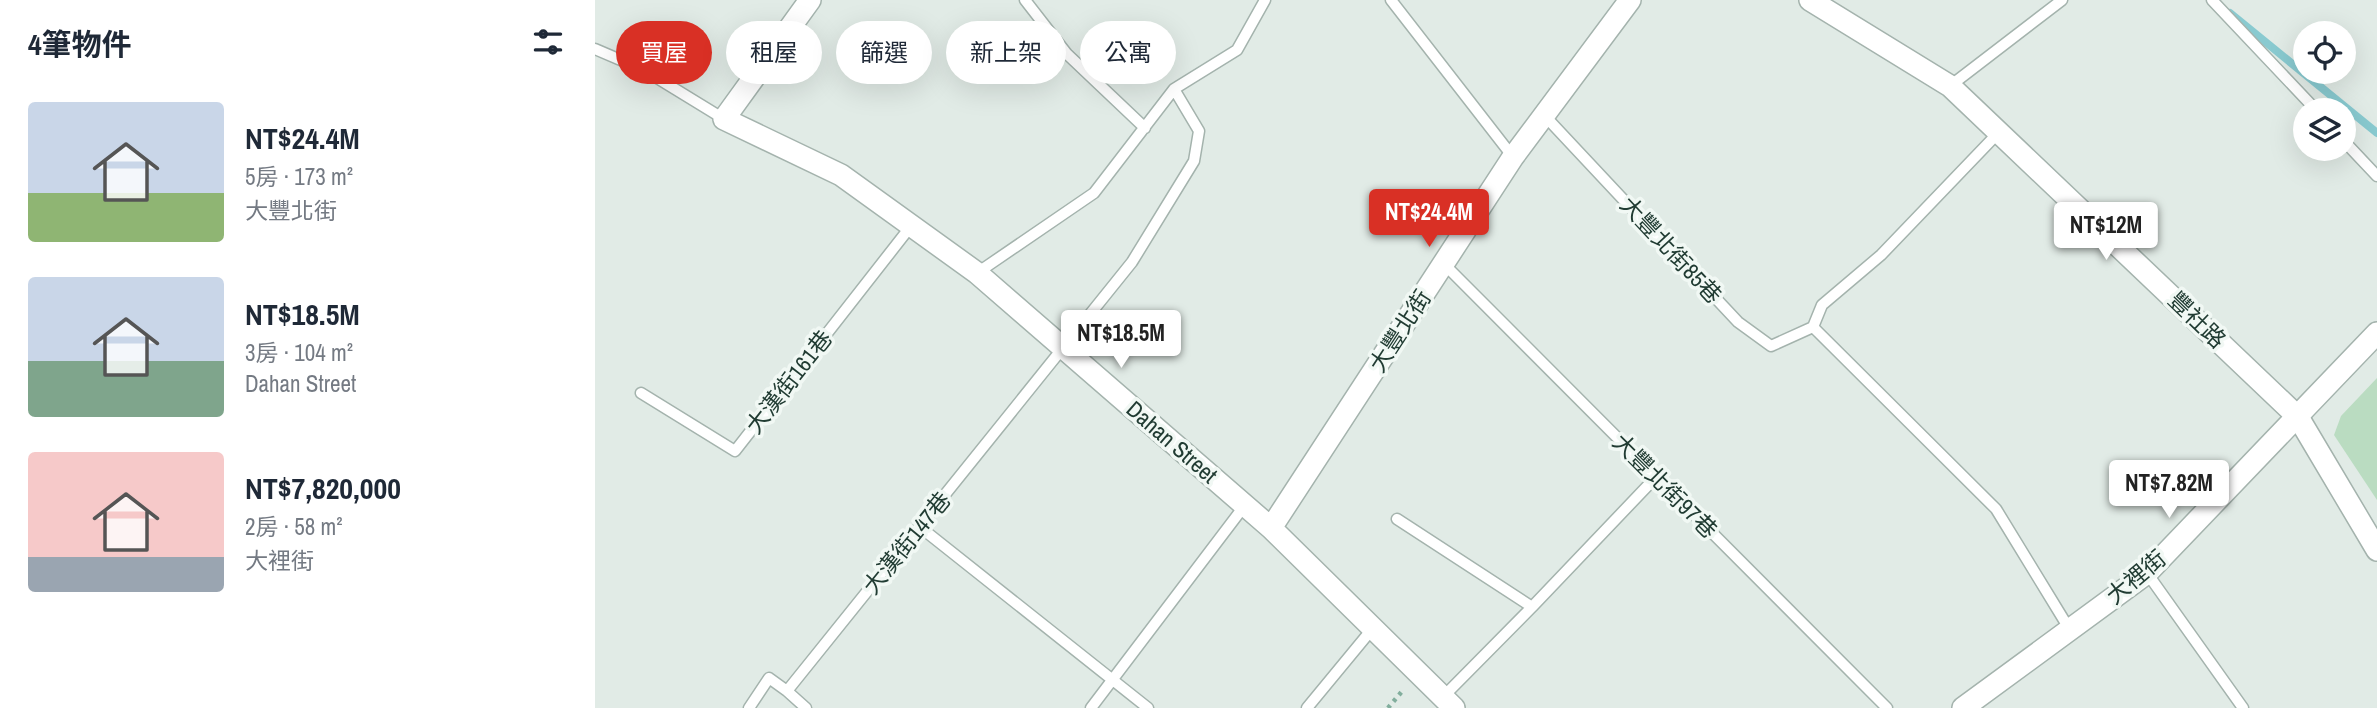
<!DOCTYPE html>
<html lang="zh-TW">
<meta charset="utf-8">
<style>
body{margin:0;font-family:"Archivo Narrow","Noto Sans TC",sans-serif;background:#f2f2f3;color:#1f2937;height:100vh;display:flex;flex-direction:column;font-size:26px;white-space:nowrap}
*{box-sizing:border-box;margin:0}
p{font-size:23px;color:#747a83}
.icon{flex:none;width:38px;height:38px;fill:none;stroke:currentColor;stroke-width:2;stroke-linecap:round;stroke-linejoin:round}
.map{position:relative;flex:1;overflow:hidden}
.drawer{display:flex;flex-direction:column;background:#fff;width:595px}
.drawer>*{flex:none}
.top-card{position:absolute;left:21px;top:21px;width:665px;height:63px;display:flex;gap:14px}
.controls{position:absolute;left:1698px;top:21px;display:grid;gap:14px}
.controls a{display:grid;place-items:center;width:63px;height:63px;border-radius:50%;background:#fff;box-shadow:0 7px 28px #0002;font-size:35px}
.price{position:absolute;translate:-50% -60px;padding:0 16px;border-radius:7px;background:#fff;color:#222;font-size:23px;line-height:46px;filter:drop-shadow(0 2px 4px #0008)}
.price::after{content:'';position:absolute;left:50%;top:42px;width:21px;height:16px;margin-left:-10px;background:inherit;clip-path:polygon(0 0,100% 0,50% 100%)}
.price.selected{background:#d93025;color:#fff}
ul{padding:0;list-style:none}
li{display:flex;align-items:center;gap:21px;height:175px;padding:0 28px}
li span{display:grid;place-items:center;flex:none;width:196px;height:140px;border-radius:7px;color:#555}
li>.icon{margin-inline-start:auto}
span .icon{width:84px;height:84px;fill:#fffc;stroke-width:1}
li b{font-size:30px}
h2{display:flex;justify-content:space-between;align-items:center;height:84px;padding:0 28px;font-size:30px}
.pill{padding:0 24px;border-radius:32px;background:#fff;box-shadow:0 7px 28px #0002;font-size:24px;line-height:63px}
.pill.selected{background:#d93025;color:#fff}
main{display:flex;flex:1;min-height:0}
.map>svg:first-child{display:block}
.green{fill:#badcc1}
.lines{fill:none;stroke-linecap:round;stroke-linejoin:round}
.stream{stroke:#89cad0;stroke-width:8}
.service-casing{stroke:#a4b3ad;stroke-width:13}
.minor-casing{stroke:#a4b3ad;stroke-width:24}
.tertiary-casing{stroke:#a4b3ad;stroke-width:24}
.path{stroke:#82ae9d;stroke-width:4.5;stroke-dasharray:3.5 5;stroke-linecap:butt}
.service{stroke:#fff;stroke-width:10}
.minor{stroke:#fff;stroke-width:21}
.tertiary{stroke:#fff;stroke-width:21}
.labels{text-anchor:middle;stroke-width:7;stroke-linejoin:round;paint-order:stroke}
.street-label{font-size:23px;fill:#213c33;stroke:#f1f8f4}
</style>
<main>
<section class="drawer">
<h2>4筆物件<svg class="icon" aria-label="filters" viewBox="0 0 24 24"><path d="M4 7h16M4 17h16"/><circle cx="9" cy="7" r="2"/><circle cx="15" cy="17" r="2"/></svg></h2>
<ul>
<li><span style="background:linear-gradient(#c9d6e8 65%,#8fb573 0)"><svg class="icon" aria-label="home" viewBox="0 0 24 24"><path d="M3 11l9-7 9 7M6 9v11h12V9"/></svg></span><div><b>NT$24.4M</b><p>5房 · 173 m²</p><p>大豐北街</p></div></li>
<li><span style="background:linear-gradient(#c9d6e8 60%,#7fa58c 0)"><svg class="icon" aria-label="home" viewBox="0 0 24 24"><path d="M3 11l9-7 9 7M6 9v11h12V9"/></svg></span><div><b>NT$18.5M</b><p>3房 · 104 m²</p><p>Dahan Street</p></div></li>
<li><span style="background:linear-gradient(#f6c9c9 75%,#9aa5b1 0)"><svg class="icon" aria-label="home" viewBox="0 0 24 24"><path d="M3 11l9-7 9 7M6 9v11h12V9"/></svg></span><div><b>NT$7,820,000</b><p>2房 · 58 m²</p><p>大裡街</p></div></li>
</ul>
</section>
<div class="map">
<svg width="1782" height="708" viewBox="0 0 1782 708">
<rect width="100%" height="100%" fill="#e1ebe6"/>
<path class="green" d="M1782,378V500L1739,435L1746,416Z"/>
<g class="lines">
<path class="stream" d="M1635,13L1782,133"/>
<g class="service-casing">
<path id="service" d="M430,0L472,54L550,128
M796,0L918,157
M1617,0L1721,110
M0,49L49,70L129,119
M1355,86L1467,0
M949,115L1143,322L1176,346L1218,327
M1748,140L1782,176
M849,264L1292,708
M382,273L499,193L579,89L642,50L670,0
M1218,327L1401,509L1475,630L1478,629
M1218,327L1227,305L1286,255L1405,131
M46,393L140,451L316,226
M802,519L937,607L1061,477
M325,527L553,708
M1552,573L1648,708
M192,691L211,708
M848,697L937,607
M154,708L174,678L192,691L537,262L599,161L604,131L579,89
M496,708L650,505
M712,708L778,628"/>
</g>
<g class="minor-casing">
<path id="minor" d="M215,0L129,119L246,175L382,273L676,528L859,708
M676,528L918,157L1035,0
M1368,708L1552,573L1782,333"/>
</g>
<g class="tertiary-casing">
<path id="tertiary" d="M1215,0L1355,86L1703,417L1782,550"/>
</g>
<path class="path" d="M793,708L809,689"/>
<use href="#service" class="service"/>
<use href="#minor" class="minor"/>
<use href="#tertiary" class="tertiary"/>
</g>
<g class="labels">
<g class="street-label">
<text transform="translate(1076 250) rotate(47)" y="8">大豐北街85巷</text>
<text transform="translate(1602 320) rotate(44)" y="8">豐社路</text>
<text transform="translate(805 331) rotate(-57)" y="8">大豐北街</text>
<text transform="translate(194 382) rotate(-52)" y="8">大漢街161巷</text>
<text transform="translate(577 442) rotate(41)" y="8">Dahan Street</text>
<text transform="translate(1070 486) rotate(45)" y="8">大豐北街97巷</text>
<text transform="translate(312 543) rotate(-51)" y="8">大漢街147巷</text>
<text transform="translate(1541 577) rotate(-40)" y="8">大裡街</text>
</g>
</g>
</svg>
<div class="controls">
<a><svg class="icon" aria-label="locate" viewBox="0 0 24 24"><circle cx="12" cy="12" r="6"/><path d="M12 2v4M12 18v4M2 12h4M18 12h4"/></svg></a>
<a><svg class="icon" aria-label="layers" viewBox="0 0 24 24"><path d="M12 4l9 5-9 5-9-5zM3 14l9 5 9-5"/></svg></a>
</div>
<b class="price selected" style="left:834px;top:249px">NT$24.4M</b>
<b class="price" style="left:1511px;top:262px">NT$12M</b>
<b class="price" style="left:526px;top:370px">NT$18.5M</b>
<b class="price" style="left:1574px;top:520px">NT$7.82M</b>
<div class="top-card">
<a class="pill selected">買屋</a>
<a class="pill">租屋</a>
<a class="pill">篩選</a>
<a class="pill">新上架</a>
<a class="pill">公寓</a>
</div>
</div>
</main>
